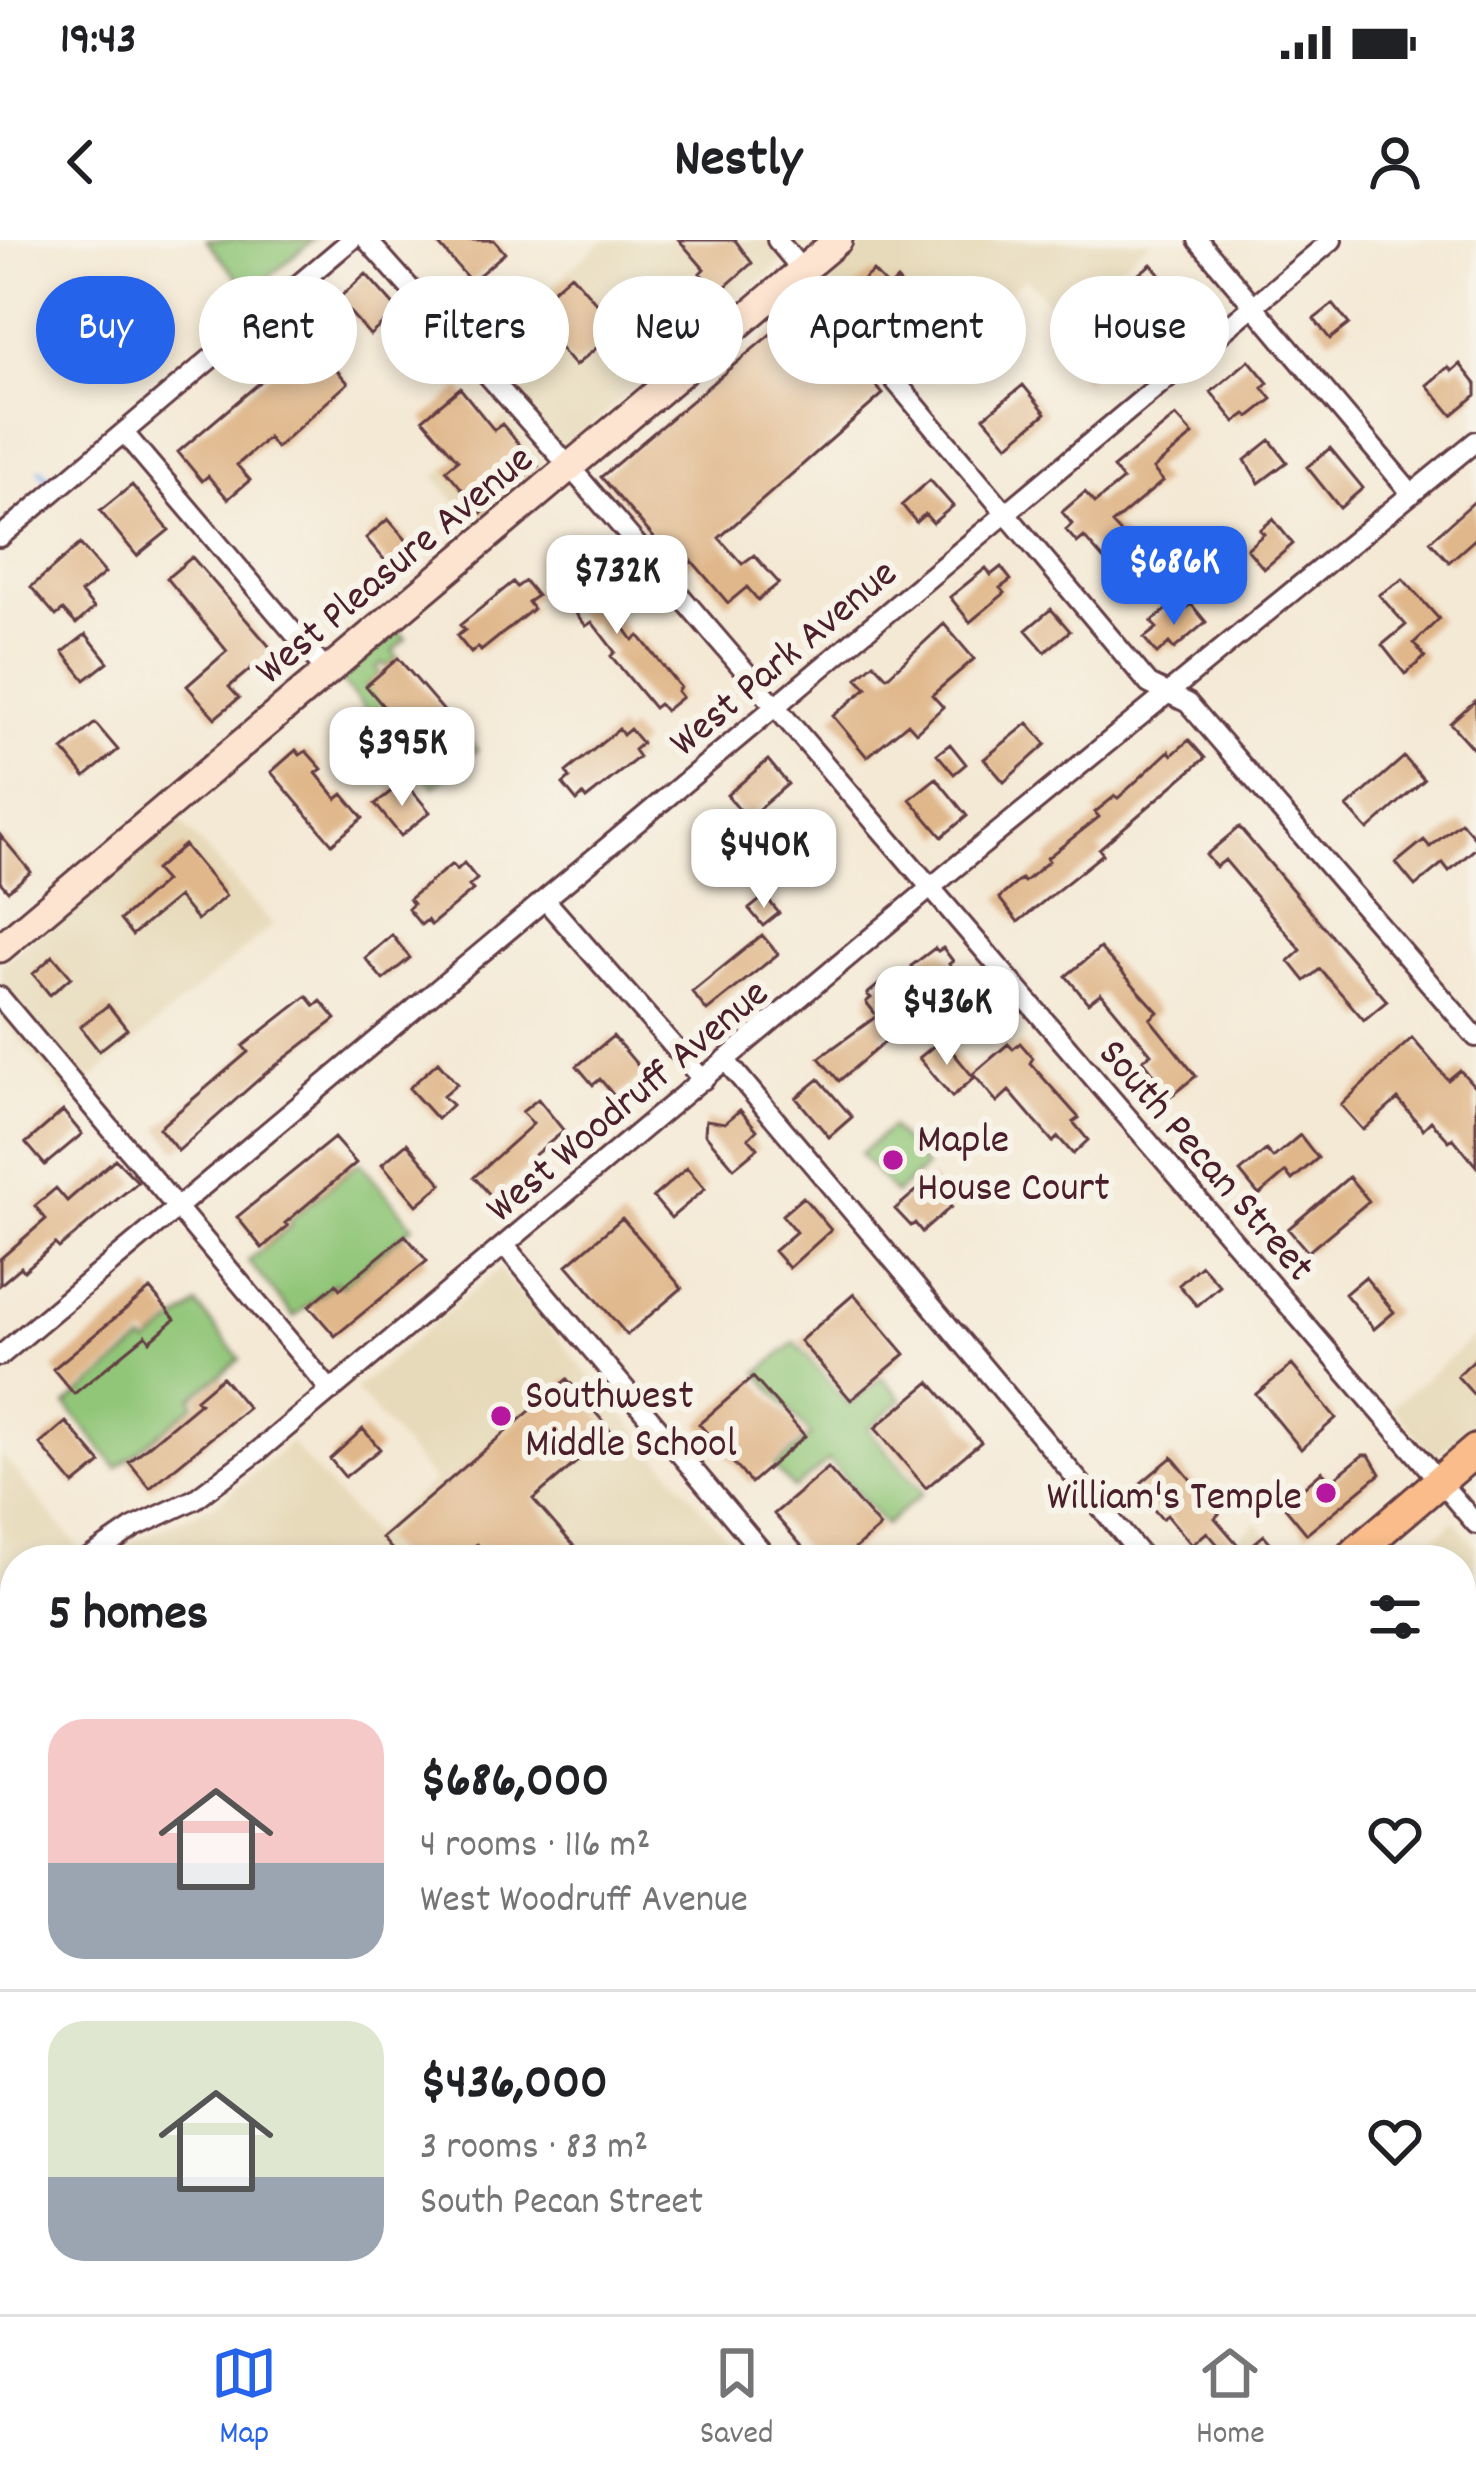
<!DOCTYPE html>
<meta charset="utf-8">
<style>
body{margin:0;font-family:Dekko,sans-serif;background:#f2f2f2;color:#202124;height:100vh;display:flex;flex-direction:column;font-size:45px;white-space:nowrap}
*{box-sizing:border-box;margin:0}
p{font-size:39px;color:#757577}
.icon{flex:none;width:66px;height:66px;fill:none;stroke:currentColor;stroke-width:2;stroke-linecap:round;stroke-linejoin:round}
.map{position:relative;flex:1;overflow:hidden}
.details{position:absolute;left:0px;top:1305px;width:1476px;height:771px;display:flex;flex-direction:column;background:#fff;border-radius:48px 48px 0 0;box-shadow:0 6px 18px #0003}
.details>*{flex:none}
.banner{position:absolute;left:36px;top:36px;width:1404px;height:108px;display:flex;gap:24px}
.price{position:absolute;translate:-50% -102px;padding:0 27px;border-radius:24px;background:#fff;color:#222;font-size:39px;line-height:78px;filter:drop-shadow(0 3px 6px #0008)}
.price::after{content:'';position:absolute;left:50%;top:72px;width:36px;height:27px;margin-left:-18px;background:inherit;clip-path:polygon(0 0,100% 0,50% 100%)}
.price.on{background:#2563eb;color:#fff}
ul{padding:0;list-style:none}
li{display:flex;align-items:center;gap:36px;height:300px;padding:0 48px}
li+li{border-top:3px solid #e0e0e0}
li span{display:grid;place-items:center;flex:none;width:336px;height:240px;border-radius:36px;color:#555}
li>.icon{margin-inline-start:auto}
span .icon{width:144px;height:144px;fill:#fffc;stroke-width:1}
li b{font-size:51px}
h2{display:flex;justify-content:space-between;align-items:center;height:144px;padding:0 48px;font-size:51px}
.chip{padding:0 42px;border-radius:54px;background:#fff;box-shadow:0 6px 18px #0003;font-size:42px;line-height:108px}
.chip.on{background:#2563eb;color:#fff}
.status{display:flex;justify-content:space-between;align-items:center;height:84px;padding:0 60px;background:#fff;direction:ltr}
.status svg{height:33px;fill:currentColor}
header{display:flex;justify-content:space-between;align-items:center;height:156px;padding:0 48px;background:#fff;font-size:54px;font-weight:800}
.menu{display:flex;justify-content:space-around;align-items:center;height:168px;border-top:3px solid #e0e0e0;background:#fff;font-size:33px;color:#757577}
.menu a{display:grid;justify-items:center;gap:6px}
.menu .on{color:#2563eb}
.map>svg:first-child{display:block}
.built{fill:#e7daba}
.green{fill:#91c678;stroke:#6e7252;stroke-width:3}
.forest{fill:#74ab68;stroke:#5f654a;stroke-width:3}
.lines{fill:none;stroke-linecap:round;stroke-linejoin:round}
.stream{stroke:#88b8f3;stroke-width:6}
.building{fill:#e0b78b}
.street-casing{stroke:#643d44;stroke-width:24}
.secondary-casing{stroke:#643d44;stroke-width:33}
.primary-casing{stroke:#643d44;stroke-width:36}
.street{stroke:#fff;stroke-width:18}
.secondary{stroke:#fde4d0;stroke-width:27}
.primary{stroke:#f9bc8a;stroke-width:30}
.poi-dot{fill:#b5179e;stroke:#f7f3e8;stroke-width:4.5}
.labels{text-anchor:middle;stroke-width:12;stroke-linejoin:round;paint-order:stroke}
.street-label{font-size:42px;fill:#4a1f2b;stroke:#f7f3e8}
.poi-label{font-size:42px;fill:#4a1f2b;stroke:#f7f3e8;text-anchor:start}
</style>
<div class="status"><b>19:43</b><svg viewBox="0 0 49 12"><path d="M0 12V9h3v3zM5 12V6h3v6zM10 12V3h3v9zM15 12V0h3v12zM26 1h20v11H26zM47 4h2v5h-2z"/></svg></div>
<header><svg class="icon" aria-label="back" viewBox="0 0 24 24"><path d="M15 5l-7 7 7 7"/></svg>Nestly<svg class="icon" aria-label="person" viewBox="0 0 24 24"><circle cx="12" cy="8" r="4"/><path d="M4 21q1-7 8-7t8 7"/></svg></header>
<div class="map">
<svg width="1476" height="2074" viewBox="0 0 1476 2074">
<rect width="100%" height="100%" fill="#f7f3e8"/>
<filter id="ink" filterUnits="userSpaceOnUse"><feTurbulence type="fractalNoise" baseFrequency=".00833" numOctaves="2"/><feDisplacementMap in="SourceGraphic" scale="24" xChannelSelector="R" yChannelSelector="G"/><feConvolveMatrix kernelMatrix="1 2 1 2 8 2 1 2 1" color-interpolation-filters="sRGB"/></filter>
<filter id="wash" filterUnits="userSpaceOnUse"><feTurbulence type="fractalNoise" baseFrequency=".004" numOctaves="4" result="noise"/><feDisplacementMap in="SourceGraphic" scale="48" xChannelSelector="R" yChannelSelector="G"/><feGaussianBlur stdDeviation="2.7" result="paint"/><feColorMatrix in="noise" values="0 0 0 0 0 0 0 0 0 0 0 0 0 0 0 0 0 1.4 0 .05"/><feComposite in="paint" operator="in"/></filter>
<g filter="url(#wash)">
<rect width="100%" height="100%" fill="#f4e9d5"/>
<path class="built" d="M604,0H809L560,212L474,112Z
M871,0H1151L1061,78L1026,37L907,136L826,39Z
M506,176L548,227L478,287L435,237Z
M177,577L273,685L69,858L0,776V726Z
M499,1029L746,1320H105L120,1307L215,1265L291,1203L372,1295L434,1241L355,1149Z
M1476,1095V1181L1435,1217L1392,1167Z
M0,1213L89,1320H15V1779L0,1762Z
M1454,1281L1476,1307V1683L1461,1696V1320H1407Z
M1257,1282L1288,1320H1212Z
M0,1814L15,1833V2061H202L213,2074H0Z
M260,2061H391L374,2074H271Z"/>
<path class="green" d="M206,0H313L250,53Z
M399,390L406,399L393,411L398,418L387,427L382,423L376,428L380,434L366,446L456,485L477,510L434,547L340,440Z
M891,887L926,927L895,954L860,914Z
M360,922L413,986L341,1046L336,1042L294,1077L248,1021L292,985L289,981Z
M197,1065L240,1119L192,1158L195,1164L117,1228L66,1165L144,1101L148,1105Z
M795,1102L849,1165L882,1137L902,1159L868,1189L923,1253L885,1285L829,1220L794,1249L774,1227L811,1195L758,1133Z
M268,2061H344L327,2074H280Z"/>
<path class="forest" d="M1476,1683V2074H482L499,2061H810L816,2067L827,2061H1461V1696Z"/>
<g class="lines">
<path class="stream" d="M41,230L49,240
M1461,1776L1476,1763
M1096,2074L1113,2061"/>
</g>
<g id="blocks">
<path class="building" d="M435,0H494L505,13L471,42Z
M679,0H735L752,23L718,53L700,33L704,29Z
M1151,24L1180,57L1157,77L1128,43Z
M873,31L889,48L897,40L932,79L957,57L975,78L923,123L855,47Z
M366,34L398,70L370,95L338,59Z
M571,34L619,89L575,126L528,72Z
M663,44L689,74L662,97L637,67Z
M1333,64L1349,84L1330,99L1314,79Z
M805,65L883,154L719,298L742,324L754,315L779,343L758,360L747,347L728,363L692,321L682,330L601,237Z
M1082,87L1110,118L1085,140L1058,108Z
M310,100L348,143L276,208L268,198L237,225L250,240L228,259L208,236L202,241L178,212Z
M1249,120L1268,143L1263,148L1272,159L1249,177L1246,174L1235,182L1211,152Z
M1460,124L1476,144V155L1452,175L1427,145L1448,127L1452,131Z
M1023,145L1046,173L1008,205L984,177Z
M460,148L494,190L502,184L538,226L482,273L446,230L458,220L423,179Z
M1176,176L1193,195L1153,229L1163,241L1112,284L1127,300L1104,320L1084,297L1077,303L1066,290L1072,284L1062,272L1085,252L1095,263L1123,240L1113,228Z
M1270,200L1287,222L1259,243L1245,220Z
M1330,208L1363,248L1340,268L1307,227Z
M930,240L953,266L933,283L925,274L916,282L902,265Z
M132,245L169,290L137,316L100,271Z
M1476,260V298L1449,322L1430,301Z
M388,279L416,311L393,330L366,298Z
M1273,279L1293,304L1264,329L1247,309L1264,294L1260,290Z
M80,304L105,333L81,353L94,368L76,384L63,370L56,376L31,347Z
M192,317L282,421L264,436L255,425L229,447L239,458L215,478L187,446L227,411L167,338Z
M568,320L573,326L577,322L633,400L639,396L680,447L677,451L682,457L665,471L659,464L654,468L611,416L615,412L592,382L586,386L547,337Z
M1001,327L1011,340L1000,348L1005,353L970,382L950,357L986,328L991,335Z
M1403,339L1439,379L1414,403L1425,417L1405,434L1382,405L1406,385L1379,355Z
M525,341L537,356L528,362L533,369L481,411L478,407L471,413L457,396L465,390L460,385L513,342L517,347Z
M1191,364L1206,382L1174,409L1169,403L1157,414L1144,398L1157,388L1151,382L1170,367L1177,375Z
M1051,369L1070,391L1045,412L1026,390Z
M944,384L974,419L932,455L943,467L916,492L908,483L867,517L833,476L867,448L857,438L874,423L887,437Z
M86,394L108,422L85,440L63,412Z
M398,418L456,485L423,513L366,446Z
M1476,460V512L1450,483Z
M95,483L118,510L85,537L63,510Z
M1028,483L1046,504L1004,542L984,519Z
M619,489L623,495L630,489L642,503L634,510L639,517L586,559L583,555L577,561L563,544L570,538L566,532Z
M1189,500L1205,518L1099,609L1103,614L1018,682L999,658L1021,639L1024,642L1049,621L1047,618L1099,577L1095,572L1115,556L1118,558L1169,511L1172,515Z
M950,504L966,524L954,534L937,514Z
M296,510L300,515L306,511L322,529L316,533L337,559L343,554L363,578L332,604L271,532Z
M1404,517L1424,540L1368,590L1347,567Z
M768,520L788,544L747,579L727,555Z
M936,538L967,576L942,597L910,559Z
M399,545L404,551L409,547L430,572L401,596L375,564Z
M1461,582L1476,599V608L1449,631L1443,623L1415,646L1396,623L1424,600L1430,607Z
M1239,587L1387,761L1364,780L1320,729L1305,741L1289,721L1301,710L1225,620L1216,627L1206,615Z
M0,595L31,632L8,651L0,642Z
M184,605L226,656L197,680L178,657L132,695L120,680L165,641L155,630Z
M464,623L477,639L469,646L473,650L431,685L427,680L421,685L408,669L413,664L409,659L452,624L457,630Z
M765,656L779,673L763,686L749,669Z
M392,695L410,718L383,740L365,718Z
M762,695L778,714L707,771L692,752Z
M935,708L938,711L943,708L953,721L949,724L964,744L940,763L911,726Z
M1100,708L1158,772L1150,779L1196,836L1171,856L1143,820L1151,814L1101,753L1088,763L1066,736Z
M53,716L71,737L50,755L33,734Z
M883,741L909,773L881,796L886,801L839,841L819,818L877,776L866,762L871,758L867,754Z
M307,756L315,766L321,761L336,779L266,833L178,911L159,888L248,812L243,806Z
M108,765L127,789L99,811L80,787Z
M613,796L645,834L616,858L600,839L593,845L577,826Z
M1412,798L1448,840L1460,830L1476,848V926L1453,898L1449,901L1431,881L1423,889L1398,859L1363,890L1341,865Z
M942,799L974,838L952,857L919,818Z
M1020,803L1033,818L1030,823L1079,878L1073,882L1088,900L1073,914L1058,897L1053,902L1009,851L997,862L973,834L1008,804L1013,809Z
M438,822L457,844L443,856L452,865L437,879L409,848Z
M819,839L852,877L829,897L796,858Z
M538,859L564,891L527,921L531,925L493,958L474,937L533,884L522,872Z
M740,870L757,890L749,898L758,908L734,928L705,894L706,880L725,883Z
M63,871L82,894L45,925L26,903Z
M1300,895L1318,918L1292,940L1286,932L1259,955L1240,932L1266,910L1273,918Z
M334,898L356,923L285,983L288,986L262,1008L237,977Z
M407,903L442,944L417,965L382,924Z
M115,919L138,942L59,1008L55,1004L24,1031L21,1027L0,1045V1019L46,979L35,966L56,948L67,961Z
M687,928L705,949L671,978L653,957Z
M1349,937L1369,961L1308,1012L1288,989Z
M931,938L951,967L922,992L915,983L911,986L895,969Z
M803,957L831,990L789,1028L774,1011L796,992L782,975Z
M622,978L682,1048L627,1095L567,1025Z
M405,995L427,1021L335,1096L309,1066L336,1044L340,1049Z
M1201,1025L1220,1046L1197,1066L1179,1045Z
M1365,1037L1394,1072L1374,1089L1345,1054Z
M150,1049L175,1079L150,1101L146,1095L74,1154L53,1129Z
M854,1054L905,1114L851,1160L800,1101Z
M1476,1118V1157L1457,1136Z
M1292,1125L1336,1178L1301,1209L1256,1154Z
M222,1137L248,1168L150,1248L129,1222L200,1163L196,1159Z
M753,1137L805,1196L751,1243L699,1184Z
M567,1139L612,1192L533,1259L586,1320H491L477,1304L459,1320H401L382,1298Z
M930,1142L981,1202L926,1248L875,1188Z
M66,1182L101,1223L74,1245L40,1204Z
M363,1189L380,1209L345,1237L330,1219Z
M1363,1215H1369L1380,1234L1307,1294L1283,1265L1322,1231L1331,1241Z
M1172,1217L1219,1274L1215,1278L1244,1312L1264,1295L1285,1320H1231L1207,1292L1192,1305L1167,1275L1162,1279L1135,1248Z
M828,1228L880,1287L842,1320H814L774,1274Z"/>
</g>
</g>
<g filter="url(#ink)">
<use href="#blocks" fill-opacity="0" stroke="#643d44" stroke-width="3"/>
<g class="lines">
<g class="street-casing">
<path id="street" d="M367,0L583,242L1476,1284
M777,0L1149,444L1188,463L1476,797
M1198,0L1412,254
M124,193L327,432
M0,297L351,0
M547,662L703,840
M0,757L331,1151
M726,821L1145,1320
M505,1006L769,1320
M0,1116L1332,0
M86,1320L133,1288L195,1259L256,1213L947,634L1476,201
M0,1390L15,1378"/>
</g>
<g class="secondary-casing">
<path id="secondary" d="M0,708L838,0
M0,1795L15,1813
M226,2061L237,2074"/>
</g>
<g class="primary-casing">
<path id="primary" d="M1347,1320L1476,1210
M432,2074L449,2061"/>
</g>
<use href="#street" class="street"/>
<use href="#secondary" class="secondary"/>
<use href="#primary" class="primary"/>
</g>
</g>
<g class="poi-dot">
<circle cx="893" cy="920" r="12"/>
<circle cx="501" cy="1176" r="12"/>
<circle cx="1326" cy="1253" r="12"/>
</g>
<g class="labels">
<g class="street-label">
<text transform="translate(392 322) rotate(-40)" y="15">West Pleasure Avenue</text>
<text transform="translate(781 415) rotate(-40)" y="15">West Park Avenue</text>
<text transform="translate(625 858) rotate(-40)" y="15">West Woodruff Avenue</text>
<text transform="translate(1209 918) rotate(49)" y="15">South Pecan Street</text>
</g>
<g class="poi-label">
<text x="917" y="911">Maple<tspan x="917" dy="48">House Court</tspan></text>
<text x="525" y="1167">Southwest<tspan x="525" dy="48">Middle School</tspan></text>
<text x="1302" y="1268" text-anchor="end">William's Temple</text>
</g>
</g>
</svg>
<b class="price on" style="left:1174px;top:388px">$686K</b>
<b class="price" style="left:617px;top:397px">$732K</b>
<b class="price" style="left:402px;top:569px">$395K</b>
<b class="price" style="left:764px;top:671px">$440K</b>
<b class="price" style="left:947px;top:828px">$436K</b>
<div class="banner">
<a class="chip on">Buy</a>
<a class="chip">Rent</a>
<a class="chip">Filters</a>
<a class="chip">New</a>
<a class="chip">Apartment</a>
<a class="chip">House</a>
</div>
<section class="details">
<h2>5 homes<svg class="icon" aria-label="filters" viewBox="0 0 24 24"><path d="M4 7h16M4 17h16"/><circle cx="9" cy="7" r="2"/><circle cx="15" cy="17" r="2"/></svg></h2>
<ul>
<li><span style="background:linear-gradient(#f6c9c9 60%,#9aa5b1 0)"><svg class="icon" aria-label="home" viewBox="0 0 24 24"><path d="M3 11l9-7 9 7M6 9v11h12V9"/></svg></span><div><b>$686,000</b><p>4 rooms · 116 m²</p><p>West Woodruff Avenue</p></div><svg class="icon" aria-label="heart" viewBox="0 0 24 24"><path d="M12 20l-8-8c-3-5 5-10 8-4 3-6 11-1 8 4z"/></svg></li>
<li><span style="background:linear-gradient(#dfe7d0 65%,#9aa5b1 0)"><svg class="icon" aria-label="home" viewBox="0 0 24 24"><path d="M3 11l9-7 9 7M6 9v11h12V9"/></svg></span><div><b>$436,000</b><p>3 rooms · 83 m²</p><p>South Pecan Street</p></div><svg class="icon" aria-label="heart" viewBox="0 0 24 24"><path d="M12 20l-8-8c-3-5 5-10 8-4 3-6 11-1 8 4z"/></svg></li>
</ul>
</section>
</div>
<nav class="menu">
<a class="on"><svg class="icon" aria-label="map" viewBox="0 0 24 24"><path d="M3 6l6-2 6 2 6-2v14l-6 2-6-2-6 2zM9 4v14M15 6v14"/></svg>Map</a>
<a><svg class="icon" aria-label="saved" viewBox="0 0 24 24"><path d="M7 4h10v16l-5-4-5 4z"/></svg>Saved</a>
<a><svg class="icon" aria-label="home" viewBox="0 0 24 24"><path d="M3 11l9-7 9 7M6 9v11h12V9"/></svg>Home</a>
</nav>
